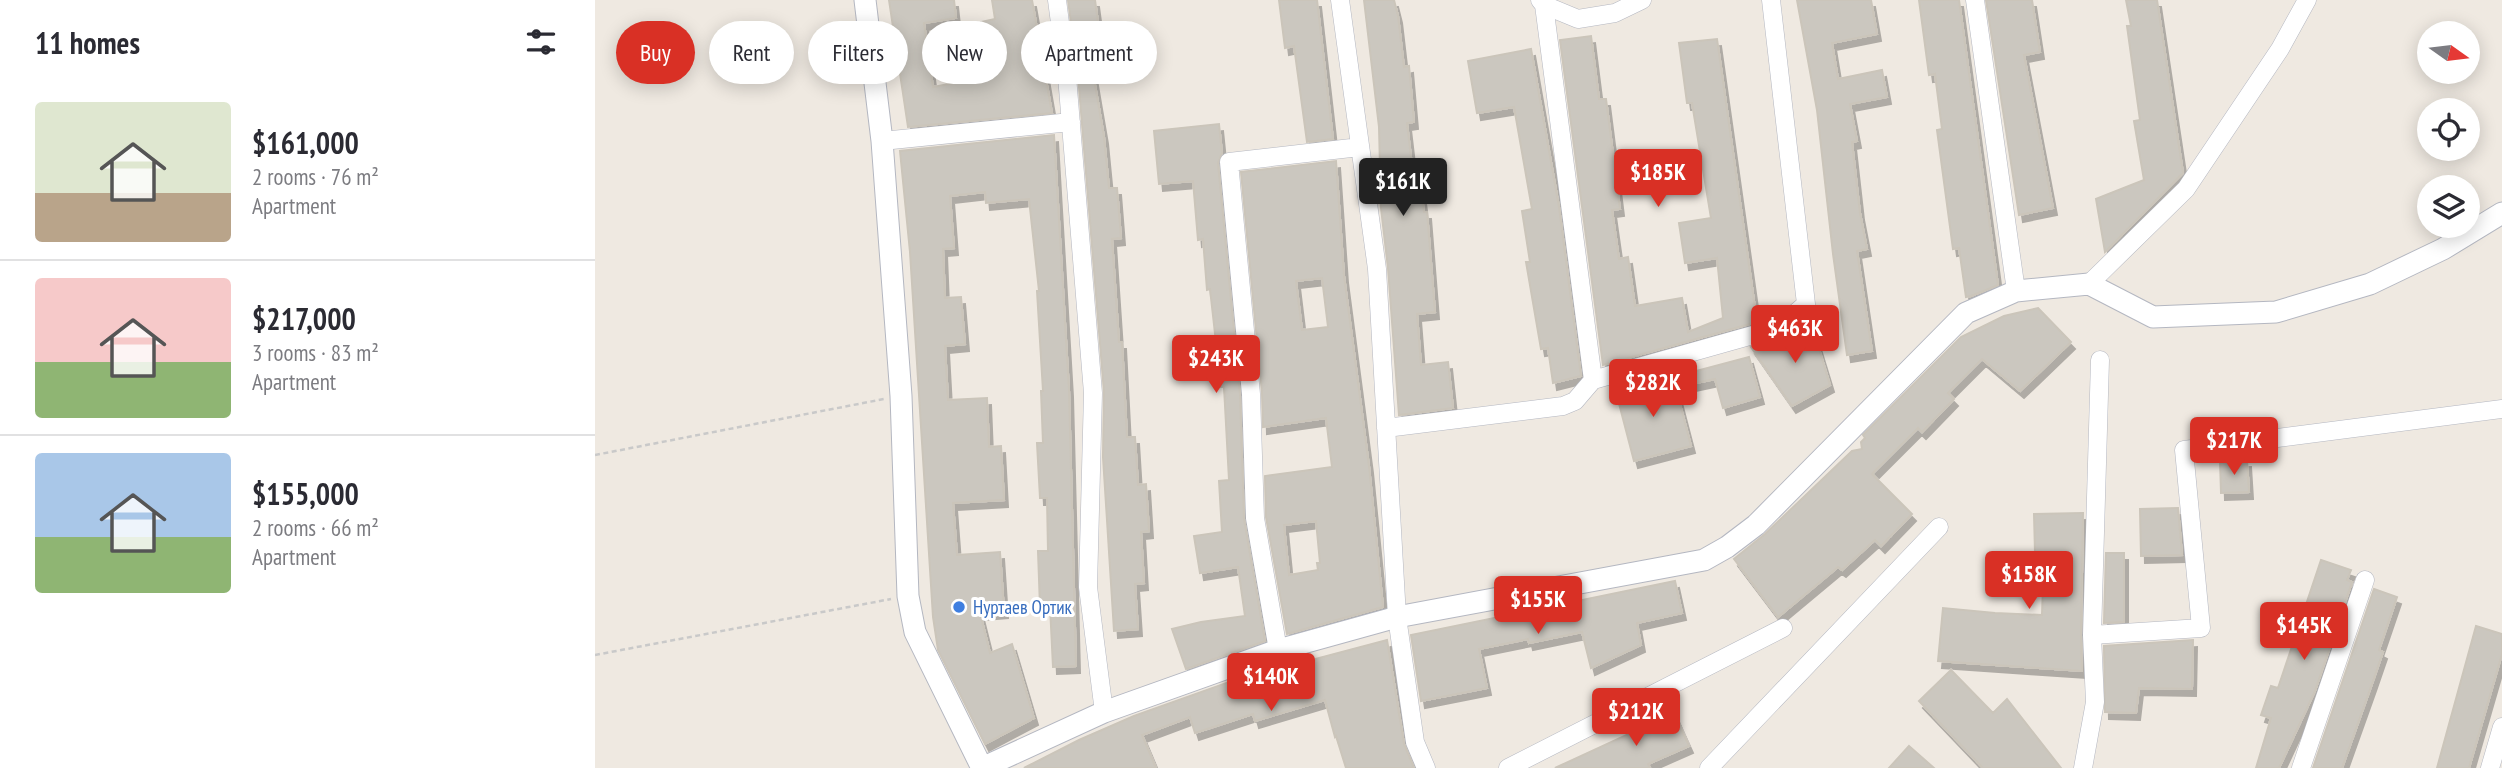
<!DOCTYPE html>
<meta charset="utf-8">
<style>
body{margin:0;font-family:"PT Sans Narrow",sans-serif;background:#f7f7f7;color:#2b2b33;height:100vh;display:flex;flex-direction:column;font-size:26px;white-space:nowrap}
*{box-sizing:border-box;margin:0}
p{font-size:23px;color:#7c7c81}
.icon{flex:none;width:38px;height:38px;fill:none;stroke:currentColor;stroke-width:2;stroke-linecap:round;stroke-linejoin:round}
.map{position:relative;flex:1;overflow:hidden}
.details{display:flex;flex-direction:column;background:#fff;width:595px}
.details>*{flex:none}
.top-card{position:absolute;left:21px;top:21px;width:665px;height:63px;display:flex;gap:14px}
.needle{width:46px;rotate:104deg}
.tools{position:absolute;left:1822px;top:21px;display:grid;gap:14px}
.tools a{display:grid;place-items:center;width:63px;height:63px;border-radius:50%;background:#fff;box-shadow:0 4px 18px #0003;font-size:35px}
.price{position:absolute;translate:-50% -60px;padding:0 16px;border-radius:7px;background:#d93025;color:#fff;font-size:23px;line-height:46px;filter:drop-shadow(0 2px 4px #0008)}
.price::after{content:'';position:absolute;left:50%;top:42px;width:21px;height:16px;margin-left:-10px;background:inherit;clip-path:polygon(0 0,100% 0,50% 100%)}
.price.active{background:#222;color:#fff}
ul{padding:0;list-style:none}
li{display:flex;align-items:center;gap:21px;height:175px;padding:0 35px}
li+li{border-top:2px solid #e1e1e2}
li span{display:grid;place-items:center;flex:none;width:196px;height:140px;border-radius:7px;color:#555}
li>.icon{margin-inline-start:auto}
span .icon{width:84px;height:84px;fill:#fffc;stroke-width:1}
li b{font-size:30px}
h2{display:flex;justify-content:space-between;align-items:center;height:84px;padding:0 35px;font-size:30px}
.pill{padding:0 24px;border-radius:32px;background:#fff;box-shadow:0 4px 18px #0003;font-size:24px;line-height:63px}
.pill.active{background:#d93025;color:#fff}
main{display:flex;flex:1;min-height:0}
.map>svg:first-child{display:block}
.building{fill:#cbc7bf;stroke:#cbc5ba;stroke-width:2;fill-rule:evenodd;filter:url(#shadow)}
.lines{fill:none;stroke-linecap:round;stroke-linejoin:round}
.minor-casing{stroke:#b4b7c1;stroke-width:19}
.tertiary-casing{stroke:#b4b7c1;stroke-width:23}
.path{stroke:#c9c9c9;stroke-width:2.5;stroke-dasharray:5 3.5;stroke-linecap:butt}
.minor{stroke:#fff;stroke-width:18}
.tertiary{stroke:#fff;stroke-width:21}
.shop-dot{fill:#3f7fe0;stroke:#fff;stroke-width:2.5}
.labels{text-anchor:middle;stroke-width:6;stroke-linejoin:round;paint-order:stroke}
.shop-label{font-size:19px;fill:#366cbe;stroke:#fff;text-anchor:start}
</style>
<main>
<section class="details">
<h2>11 homes<svg class="icon" aria-label="filters" viewBox="0 0 24 24"><path d="M4 7h16M4 17h16"/><circle cx="9" cy="7" r="2"/><circle cx="15" cy="17" r="2"/></svg></h2>
<ul>
<li><span style="background:linear-gradient(#dfe7d0 65%,#b9a48a 0)"><svg class="icon" aria-label="home" viewBox="0 0 24 24"><path d="M3 11l9-7 9 7M6 9v11h12V9"/></svg></span><div><b>$161,000</b><p>2 rooms · 76 m²</p><p>Apartment</p></div></li>
<li><span style="background:linear-gradient(#f6c9c9 60%,#8fb573 0)"><svg class="icon" aria-label="home" viewBox="0 0 24 24"><path d="M3 11l9-7 9 7M6 9v11h12V9"/></svg></span><div><b>$217,000</b><p>3 rooms · 83 m²</p><p>Apartment</p></div></li>
<li><span style="background:linear-gradient(#a9c7e8 60%,#8fb573 0)"><svg class="icon" aria-label="home" viewBox="0 0 24 24"><path d="M3 11l9-7 9 7M6 9v11h12V9"/></svg></span><div><b>$155,000</b><p>2 rooms · 66 m²</p><p>Apartment</p></div></li>
</ul>
</section>
<div class="map">
<svg width="1907" height="768" viewBox="0 0 1907 768">
<defs>
<filter id="shadow"><feDropShadow dx="4" dy="7" stdDeviation="0" flood-color="#0004"/></filter>
</defs>
<rect width="100%" height="100%" fill="#efe9e1"/>
<path class="building" d="M294,0H359L361,18L329,23L338,87L396,76L386,22L400,19L397,0H437L457,113L313,127Z
M473,0H500L503,22H497L505,72L498,73L509,137L514,188H522L526,238L517,239L524,342H527L532,437H540L543,485L551,484L554,531L546,532L549,583L540,584L543,629L519,631L508,457L509,392L483,75Z
M684,0H722L738,139L712,142L699,46L690,48Z
M769,0H799L803,16L809,67L814,66L819,122L812,123L818,174H824L829,212H832L840,312L822,314L826,365L853,362L858,408L804,415L793,268L786,208L784,127Z
M1202,0H1276L1282,34L1237,43L1243,79L1287,70L1292,97L1255,104L1262,141L1257,142L1265,213L1272,249L1262,251L1277,351L1252,355L1238,254L1222,110Z
M1324,0H1364L1403,285L1376,296L1371,297L1364,248L1358,249L1342,130L1347,129L1340,74L1334,75Z
M1391,0H1437L1445,52L1429,55L1458,208L1424,215Z
M1531,0H1562L1588,173L1510,252L1501,199L1549,180L1539,121L1545,120L1532,26H1536Z
M996,36L1004,99H1011L1025,209L1017,210L1024,259L1033,257L1040,306L1087,298L1093,332L1128,318L1122,258L1090,263L1084,223L1116,218L1097,103H1092L1084,43L1122,39L1162,322L1008,365L965,40Z
M936,49L964,207L986,376L958,383L953,348L946,349L931,262H935L927,211L937,209L919,107L882,113L873,61Z
M624,124L627,153L623,163L645,395L649,519L670,641L591,669L577,629L606,622L650,616L643,567L605,573L599,536L627,532L624,481L634,480L629,387H626L615,289L612,290L608,239L603,240L598,181L564,184L559,131Z
M459,135L474,390L481,666L458,667L455,606L445,607L443,551H453L452,498H445L442,443H448L446,391H448L442,291H444L434,199L391,203L390,192L355,196L359,248L348,249L350,298L366,297L370,344L350,346L353,400L392,398L394,447L406,446L409,500L358,503L362,555L405,552L409,611L385,613L395,653L417,644L439,718L390,744L343,650L338,617L315,252L305,151Z
M741,161L749,276L774,466L788,607L692,634L671,517L670,476L737,467L731,418L668,427L667,393L646,172ZM727,278L733,327L707,330L701,281ZM721,521L725,563H722L723,570L694,575L689,525Z
M1443,308L1476,342L1425,391L1387,359L1353,393L1359,399L1327,432L1323,428L1277,474L1317,514L1286,546L1280,540L1247,570L1243,567L1183,617L1139,559L1170,534L1257,451L1267,449L1266,442L1270,438L1268,435L1366,337L1409,316Z
M1217,326L1235,385L1197,406L1156,347L1186,339L1196,332Z
M1154,357L1165,397L1128,408L1120,379L1092,385L1090,374Z
M1078,377L1096,446L1039,461L1021,392Z
M1652,460L1654,492L1626,493L1625,461Z
M1583,508L1587,555L1546,556L1545,509Z
M1488,513L1486,635L1487,671L1343,661L1348,608L1400,613L1447,615L1449,554L1440,553L1439,514Z
M1511,553H1529V622L1509,623Z
M1726,560L1756,570L1752,580L1757,582L1720,691L1684,768H1661L1676,718L1666,715L1676,686L1683,688Z
M1080,581L1087,613L1042,623L1046,645L996,668L987,632L934,643L933,639L884,649L892,688L826,701L816,635Z
M1779,589L1802,597L1784,650L1788,652L1777,684L1747,768H1718Z
M1881,626L1907,634V654L1874,768H1842Z
M792,640L809,744L819,768H751L741,736L740,737L730,700L660,721L658,714L600,733L595,717L547,735L561,768H429L484,740L539,716L679,666V670Z
M1598,640L1597,689L1544,688L1541,713L1510,712L1509,646Z
M1356,670L1398,713L1412,699L1466,768H1388L1324,701Z
M1079,713L1094,746L1053,764L1055,768H960Z
M1314,746L1339,768H1294Z"/>
<g class="lines">
<g class="minor-casing">
<path id="minor" d="M462,0L472,76L498,393L493,587L509,712
M745,0L782,269L802,617L820,742L831,768
M945,0L949,5L983,19L1020,13L1047,0
M1380,0L1421,291
M949,5L998,380
M287,141L476,122
M1494,284L1591,189L1685,49L1712,0
M791,428L968,406L980,401L998,380L1183,328L1211,304L1176,0
M1497,635L1606,628L1589,450L1907,409
M683,650L660,518L656,394L634,162L765,147
M913,768L1188,628
M1114,768L1344,527
M1488,768L1500,702L1497,635L1505,360
M1706,768L1770,580
M1895,768L1907,727"/>
</g>
<g class="tertiary-casing">
<path id="tertiary" d="M270,0L287,141L306,396L313,596L320,632L387,768L509,712L683,650L802,617L1109,560L1132,547L1161,525L1371,313L1421,291L1494,284L1558,317L1681,312L1775,284L1848,249L1907,213"/>
</g>
<path class="path" d="M0,455L289,399
M0,655L296,599"/>
<use href="#minor" class="minor"/>
<use href="#tertiary" class="tertiary"/>
</g>
<circle class="shop-dot" cx="364" cy="607" r="7"/>
<g class="labels">
<g class="shop-label">
<text x="378" y="614">Нуртаев Ортик</text>
</g>
</g>
</svg>
<div class="tools">
<a><svg class="needle" viewBox="-14 -14 28 28"><path d="M0-13l5 13h-10z" fill="#e53935"/><path d="M0 13l5-13h-10z" fill="#7c7c81"/></svg></a>
<a><svg class="icon" aria-label="locate" viewBox="0 0 24 24"><circle cx="12" cy="12" r="6"/><path d="M12 2v4M12 18v4M2 12h4M18 12h4"/></svg></a>
<a><svg class="icon" aria-label="layers" viewBox="0 0 24 24"><path d="M12 4l9 5-9 5-9-5zM3 14l9 5 9-5"/></svg></a>
</div>
<b class="price" style="left:1063px;top:209px">$185K</b>
<b class="price active" style="left:808px;top:218px">$161K</b>
<b class="price" style="left:1200px;top:365px">$463K</b>
<b class="price" style="left:621px;top:395px">$243K</b>
<b class="price" style="left:1058px;top:419px">$282K</b>
<b class="price" style="left:1639px;top:477px">$217K</b>
<b class="price" style="left:1434px;top:611px">$158K</b>
<b class="price" style="left:943px;top:636px">$155K</b>
<b class="price" style="left:1709px;top:662px">$145K</b>
<b class="price" style="left:676px;top:713px">$140K</b>
<b class="price" style="left:1041px;top:748px">$212K</b>
<div class="top-card">
<a class="pill active">Buy</a>
<a class="pill">Rent</a>
<a class="pill">Filters</a>
<a class="pill">New</a>
<a class="pill">Apartment</a>
</div>
</div>
</main>
